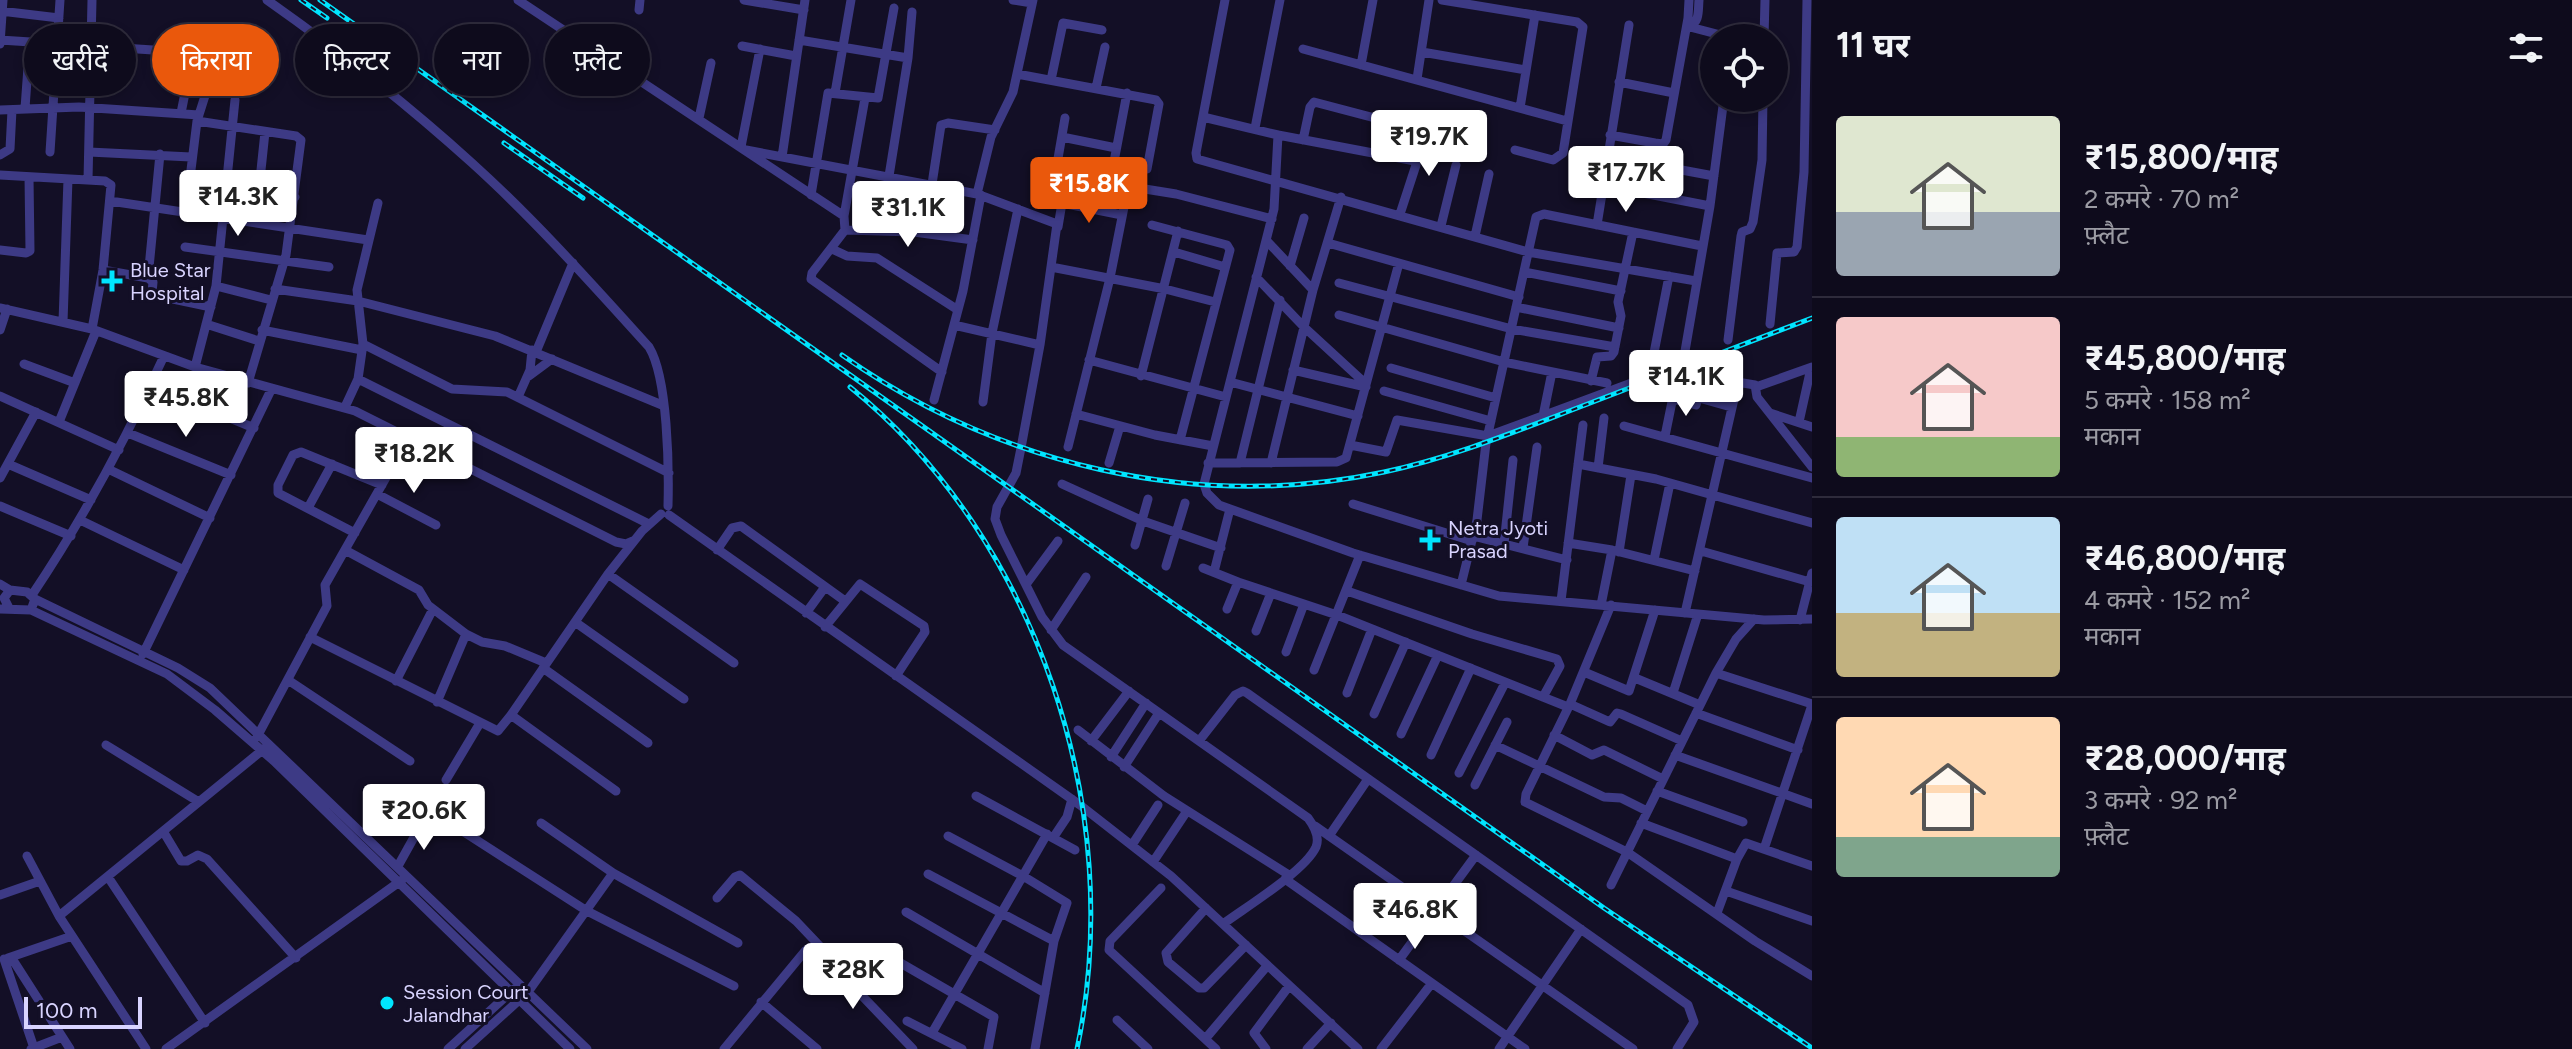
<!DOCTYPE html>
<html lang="hi">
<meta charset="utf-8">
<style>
body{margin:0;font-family:Figtree,"Noto Sans Devanagari",sans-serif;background:#171425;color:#f1f3f6;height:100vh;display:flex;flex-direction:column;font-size:30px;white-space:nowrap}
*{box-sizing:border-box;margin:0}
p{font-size:26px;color:#9b9ba3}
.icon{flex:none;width:44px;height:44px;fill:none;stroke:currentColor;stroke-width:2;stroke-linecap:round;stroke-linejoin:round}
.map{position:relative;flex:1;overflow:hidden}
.panel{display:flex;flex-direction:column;background:#0e0b1c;width:760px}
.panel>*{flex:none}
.banner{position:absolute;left:24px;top:24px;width:760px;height:72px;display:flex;gap:16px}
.tools{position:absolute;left:1700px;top:24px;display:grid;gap:16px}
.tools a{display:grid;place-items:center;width:88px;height:88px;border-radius:50%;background:#0e0b1c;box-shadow:0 4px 12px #0003,0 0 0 2px #2e2b3b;font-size:40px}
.scale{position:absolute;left:24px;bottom:20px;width:118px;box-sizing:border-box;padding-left:8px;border:4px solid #d9d4ff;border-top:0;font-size:22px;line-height:28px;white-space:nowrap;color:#d9d4ff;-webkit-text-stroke:6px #130f26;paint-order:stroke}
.price{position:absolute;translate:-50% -68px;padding:0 18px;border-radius:8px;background:#fff;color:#222;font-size:26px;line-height:52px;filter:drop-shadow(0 2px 4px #0008)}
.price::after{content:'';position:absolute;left:50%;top:48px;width:24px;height:18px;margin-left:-12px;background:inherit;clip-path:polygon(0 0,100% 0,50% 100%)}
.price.selected{background:#ea580c;color:#fff}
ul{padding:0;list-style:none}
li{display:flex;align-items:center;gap:24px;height:200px;padding:0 24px}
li+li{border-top:2px solid #2e2b3b}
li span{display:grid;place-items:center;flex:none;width:224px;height:160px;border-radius:8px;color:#555}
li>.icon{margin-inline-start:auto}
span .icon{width:96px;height:96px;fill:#fffc;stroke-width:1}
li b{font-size:34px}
h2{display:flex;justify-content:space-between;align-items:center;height:96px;padding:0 24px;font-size:34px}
.chip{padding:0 28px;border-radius:36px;background:#0e0b1c;box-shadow:0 4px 12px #0003,0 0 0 2px #2e2b3b;font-size:28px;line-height:72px}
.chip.selected{background:#ea580c;color:#fff}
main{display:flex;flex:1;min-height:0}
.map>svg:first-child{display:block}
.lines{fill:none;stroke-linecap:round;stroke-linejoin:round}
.minor{stroke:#3d3a85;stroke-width:9}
.rail-casing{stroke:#00e5ff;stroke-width:5}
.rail{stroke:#130f26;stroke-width:2;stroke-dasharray:6;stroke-linecap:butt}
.poi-dot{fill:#00e5ff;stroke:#130f26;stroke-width:3}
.labels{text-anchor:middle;stroke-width:6;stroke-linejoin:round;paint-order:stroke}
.poi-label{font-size:20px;fill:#d9d4ff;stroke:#130f26;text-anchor:start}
</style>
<main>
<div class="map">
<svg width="1812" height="1049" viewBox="0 0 1812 1049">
<rect width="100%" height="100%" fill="#130f26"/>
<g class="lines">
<path class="minor" d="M267,0C338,50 407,104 472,163C535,220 591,283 649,347C668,378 669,468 668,506
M518,0L844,216L845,230L812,273L811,279L942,372
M744,0L804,10
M1013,0L1032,3
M1225,0L1196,153L1197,159L1528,252L1696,281
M1442,0L1577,22L1583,27L1563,153L1553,160L1515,150
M639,10L640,0
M0,11L59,18
M1689,27C1700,22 1698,11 1699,0
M1690,27L1732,38
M1764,38L1765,0
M0,40L153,50L157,53V69L187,80
M799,40L908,58L889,176
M0,44L3,0
M742,46L796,56
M1303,49L1567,121
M1422,52L1526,70
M908,58L912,12
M1361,65L1373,0
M1017,74L1156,100L1159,104L1147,169
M211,77L197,121L190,178L295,197
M1417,79L1429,0
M1051,80L1063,23L1102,30
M1619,82L1674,93
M1096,88L1105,47
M835,93L851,0
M25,108L28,67
M1520,108L1535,15
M0,110L79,107L199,115
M181,113L191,63
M1203,117L1278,135L1274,209L1204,484L1207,493L1219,505L1353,553L1499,596L1764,620L1812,619
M699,118L711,63
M197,121L296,136L301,140L286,255L248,383
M1255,128L1280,0
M1278,135L1415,161L1416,165L1400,214
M1610,135L1655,143
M1062,137L1116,148
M1303,140L1310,107L1314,102L1466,142
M741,147L760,49
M746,150L977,194L1057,224L1040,345L1021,448L1016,473L997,507L995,519L1001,535L1042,617L1063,645L1308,818C1314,826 1320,837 1316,847C1305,871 1246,907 1223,924
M50,152L60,0
M89,152L191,157
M0,155L10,149L12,110
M782,157L805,0
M1649,164L1714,176
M1113,167L1127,93
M1056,170L1065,118
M0,175L105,181L111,185L103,270L92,329
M88,180L92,0
M932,184L941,125L948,123L995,130
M1602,185L1710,206
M259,189L265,132
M1643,193L1655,143L1663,144L1666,140L1688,18L1689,0
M977,194L991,137L1013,92L1033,0
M811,195L828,93L878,98L894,8
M110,201L368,240
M1062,203L1122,215
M844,216L865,98
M1152,225L1227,245L1230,250L1180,440
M1597,225L1629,25
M1441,226L1456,165
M1058,227L1066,179L1070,177L1176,194L1272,219
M845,230L914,232L973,240
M1475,236L1489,174
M1267,241L1313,290
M1328,243L1519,297
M185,247L329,267
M832,249L847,256L877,258L958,310
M0,250L26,253L30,251L29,177
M1174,252L1225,267
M1290,266L1304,218
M1051,267L1165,289L1215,302
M103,270L148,278L153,282L152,293L154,295L211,307
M1524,272L1621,291
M1256,277L1304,327L1366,384
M148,278L160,154
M1339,283L1512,329L1615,347
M216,286L271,300
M275,289L358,301L495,336L662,405
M1516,307L1619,328
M0,308L92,329L195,367L355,411L616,542L626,544L633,541
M1339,315L1504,362L1607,383
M63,322L68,179
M206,324L259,341
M1770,324L1777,253L1794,252L1797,247L1804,172L1807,0
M954,325L1040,345
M0,330L7,309
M262,330L362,350
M1728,340L1741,236L1742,232L1750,229L1753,222L1762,160L1763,98
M363,344L452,389L507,392L669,473
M536,352L573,263
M1684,357L1710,206L1724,98
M1089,360L1226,397
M24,364L75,383
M195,367L216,286L235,100
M1391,368L1496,398
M1293,370L1366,387
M529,376L552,359
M1141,376L1178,231
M358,379L363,344L357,290L378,203
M1591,381L1597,357L1611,356L1614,352L1621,316L1618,302L1633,232
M1230,382L1358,416
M151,385L254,428
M1756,387L1812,367
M1384,391L1491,421
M0,396L119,450
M518,397L530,370L532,350
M1699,398L1731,407
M1673,399L1696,405L1702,384
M934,400L963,291L981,195
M983,402L992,333L1018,209
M345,407L358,379L649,524
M1770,413L1812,427
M1076,414L1155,435L1213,446
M1543,416L1552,372
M59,422L96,331
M1799,422L1811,368
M1624,426L1812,478
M128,433L231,475
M1665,436L1674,392
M1350,445L1386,452L1397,420L1488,436L1645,378L1652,374V363L1669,276
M1068,447L1110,278L1128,187
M1109,463L1120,426
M1208,463L1337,462L1346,458L1399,263
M1240,463L1280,300
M1271,463L1313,290L1341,197
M8,464L91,500
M1578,464L1656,479L1812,523
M1598,468L1604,418
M108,469L210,518
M0,478L36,412
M1062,484L1143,521L1221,548
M377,494L436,525
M1353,504L1472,541
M0,506L71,536
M308,508L332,464
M669,515L1080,805L1171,876L1358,1049
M80,520L184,570
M355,533L278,493V485L293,455L301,452L382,485
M1473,536L1567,560
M1568,543L1612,550L1695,571
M1504,544L1513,460
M1135,545L1148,499
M1523,548L1537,447
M345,550L419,590L428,605L466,634L482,642L505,646L546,663
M717,550L732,528L741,526L845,601
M1701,551L1810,582
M1619,552L1631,475
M1654,560L1670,483
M1166,566L1185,503
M1203,568L1238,582L1337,615L1568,707
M1214,572L1230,509
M608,574L734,663
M1027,583L1058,541
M0,584L10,590
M1461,585L1477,520L1486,443L1536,217L1544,214L1702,246
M1347,591L1472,634L1557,659L1560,666L1543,697
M32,595C83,519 126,439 164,356
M35,599L178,668L210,688L587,1049
M1561,601L1583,425
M1601,605L1612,550
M1611,605L1570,704L1526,794L1525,802L1627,852L1755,941L1812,976
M0,609L31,610L35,599L27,592L10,590L4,598L9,608
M1227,609L1238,582
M31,610L167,674L215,710L274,761L570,1049
M806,613L825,587
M1685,613L1737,386L1743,383L1755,385L1757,397L1812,467
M1800,620L1812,573
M575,622L684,699
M825,627L860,584L924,626L925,632L896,676
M1051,630L1086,577
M1256,631L1271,593
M310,637L498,731L511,715L608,574L642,531L661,514
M1286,652L1304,604
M143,654L271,390
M543,668L648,743
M1314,670L1360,555
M1584,672L1629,691L1655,610
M1716,673L1812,704
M1635,678L1700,705
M288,680L410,761
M396,681L433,609
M1347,693L1372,629
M1673,693L1698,614
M437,702L466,634
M1570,704L1610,722L1617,713L1621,714L1682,741
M1696,713L1798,750
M1374,714L1406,642
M511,715L616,791
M1078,730L1164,796L1289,875
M1401,734L1438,655
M1554,735L1592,755L1604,750L1663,779
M257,737L327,606L325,585L409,437
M1091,741L1129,691
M1199,741L1235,695L1243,691L1247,693L1688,1005L1694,1022L1677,1049
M106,745L199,802
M1495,745L1604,797L1621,798L1647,811
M1431,755L1471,668
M1675,755L1812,804
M1111,757L1146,703
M1124,767L1159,713
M1459,773L1505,683
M446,780L480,723
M1475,785L1507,722
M1657,791L1743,822
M976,796L1075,850
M541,823L613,873L738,943
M1641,823L1737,859
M1315,826L1633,1049
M163,831L181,861H187L198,855L207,859L296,958
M948,836L1023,876L1067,903L1054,941L1035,1049
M1329,836L1368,779
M1053,838L1067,817L1072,799
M1132,845L1158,805
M1764,849L1812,705
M27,856L59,916L146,1049
M1153,862L1187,811
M398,866L427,814H436L587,911L734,986
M928,874L1054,941
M108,877L205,1023
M1285,879L1525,1049
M1611,885L1716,673L1736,639L1754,619
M1161,888L1110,941L1109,950L1216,1049
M1726,891L1812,921
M0,895L40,881
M717,898L735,877L740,875L796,921L852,980L855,979L878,950L994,1017L988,1049
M1206,908L1166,953L1168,962L1199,988H1204L1246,945
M906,912L1045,993
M1717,913L1737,859L1746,843L1812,866
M59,916L265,748
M11,957L70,1049
M8,958L72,936
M4,959L34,1048
M1399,960L1476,855
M844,977L913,1049
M761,1002L817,1049
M1117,1020L1148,1049
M907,1021L962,1049
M932,1033L1047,834
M1206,1038L1267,966
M31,1049L62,1037
M166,1049L402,880
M448,1049L514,989
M465,1049L528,992L613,873
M724,1049L805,951L812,947L819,953
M1266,1049L1254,1033L1289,986
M1307,1049L1331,1023
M1381,1049L1432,983
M1499,1049L1581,929"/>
<g class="rail-casing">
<path id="rail" d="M301,0L327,18
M320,0L1604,908L1812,1048
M504,143L583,198
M842,355C998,465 1196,512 1384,472C1454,457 1519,430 1585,405C1661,376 1736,347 1812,318
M850,387C1039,540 1127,812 1077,1049"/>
</g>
<use href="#rail" class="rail"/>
</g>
<g class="poi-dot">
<path d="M108 269h8v8h8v8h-8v8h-8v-8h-8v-8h8z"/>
<path d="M1426 528h8v8h8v8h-8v8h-8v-8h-8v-8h8z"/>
<circle cx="387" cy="1003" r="8"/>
</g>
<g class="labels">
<g class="poi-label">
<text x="130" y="277">Blue Star<tspan x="130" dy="23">Hospital</tspan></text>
<text x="1448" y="535">Netra Jyoti<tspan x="1448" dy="23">Prasad</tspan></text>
<text x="403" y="999">Session Court<tspan x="403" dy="23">Jalandhar</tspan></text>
</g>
</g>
</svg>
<div class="tools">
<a><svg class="icon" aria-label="locate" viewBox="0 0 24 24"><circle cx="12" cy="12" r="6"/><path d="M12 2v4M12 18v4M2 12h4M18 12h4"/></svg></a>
</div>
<div class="scale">100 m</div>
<b class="price" style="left:1429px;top:178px">₹19.7K</b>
<b class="price" style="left:1626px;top:214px">₹17.7K</b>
<b class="price selected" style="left:1089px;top:225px">₹15.8K</b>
<b class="price" style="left:238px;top:238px">₹14.3K</b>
<b class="price" style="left:908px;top:249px">₹31.1K</b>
<b class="price" style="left:1686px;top:418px">₹14.1K</b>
<b class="price" style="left:186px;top:439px">₹45.8K</b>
<b class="price" style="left:414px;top:495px">₹18.2K</b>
<b class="price" style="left:424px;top:852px">₹20.6K</b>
<b class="price" style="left:1415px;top:951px">₹46.8K</b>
<b class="price" style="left:853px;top:1011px">₹28K</b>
<div class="banner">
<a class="chip">खरीदें</a>
<a class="chip selected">किराया</a>
<a class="chip">फ़िल्टर</a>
<a class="chip">नया</a>
<a class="chip">फ़्लैट</a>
</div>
</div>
<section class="panel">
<h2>11 घर<svg class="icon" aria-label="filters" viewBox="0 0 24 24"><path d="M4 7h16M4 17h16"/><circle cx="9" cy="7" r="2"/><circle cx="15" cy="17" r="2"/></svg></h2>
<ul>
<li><span style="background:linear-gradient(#dfe7d0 60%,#9aa5b1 0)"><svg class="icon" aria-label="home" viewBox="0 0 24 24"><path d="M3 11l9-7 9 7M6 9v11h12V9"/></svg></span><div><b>₹15,800/माह</b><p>2 कमरे · 70 m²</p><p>फ़्लैट</p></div></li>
<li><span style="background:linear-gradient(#f6c9c9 75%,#8fb573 0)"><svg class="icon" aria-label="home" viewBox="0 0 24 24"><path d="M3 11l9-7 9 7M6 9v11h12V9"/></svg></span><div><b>₹45,800/माह</b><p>5 कमरे · 158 m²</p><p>मकान</p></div></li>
<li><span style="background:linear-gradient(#bfe0f5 60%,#c2b280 0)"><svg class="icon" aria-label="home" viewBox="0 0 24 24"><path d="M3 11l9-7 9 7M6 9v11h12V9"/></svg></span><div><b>₹46,800/माह</b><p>4 कमरे · 152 m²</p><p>मकान</p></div></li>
<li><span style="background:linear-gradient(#ffd9b3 75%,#7fa58c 0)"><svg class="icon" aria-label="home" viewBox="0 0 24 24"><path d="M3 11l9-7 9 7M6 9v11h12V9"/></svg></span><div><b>₹28,000/माह</b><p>3 कमरे · 92 m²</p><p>फ़्लैट</p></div></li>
</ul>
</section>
</main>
